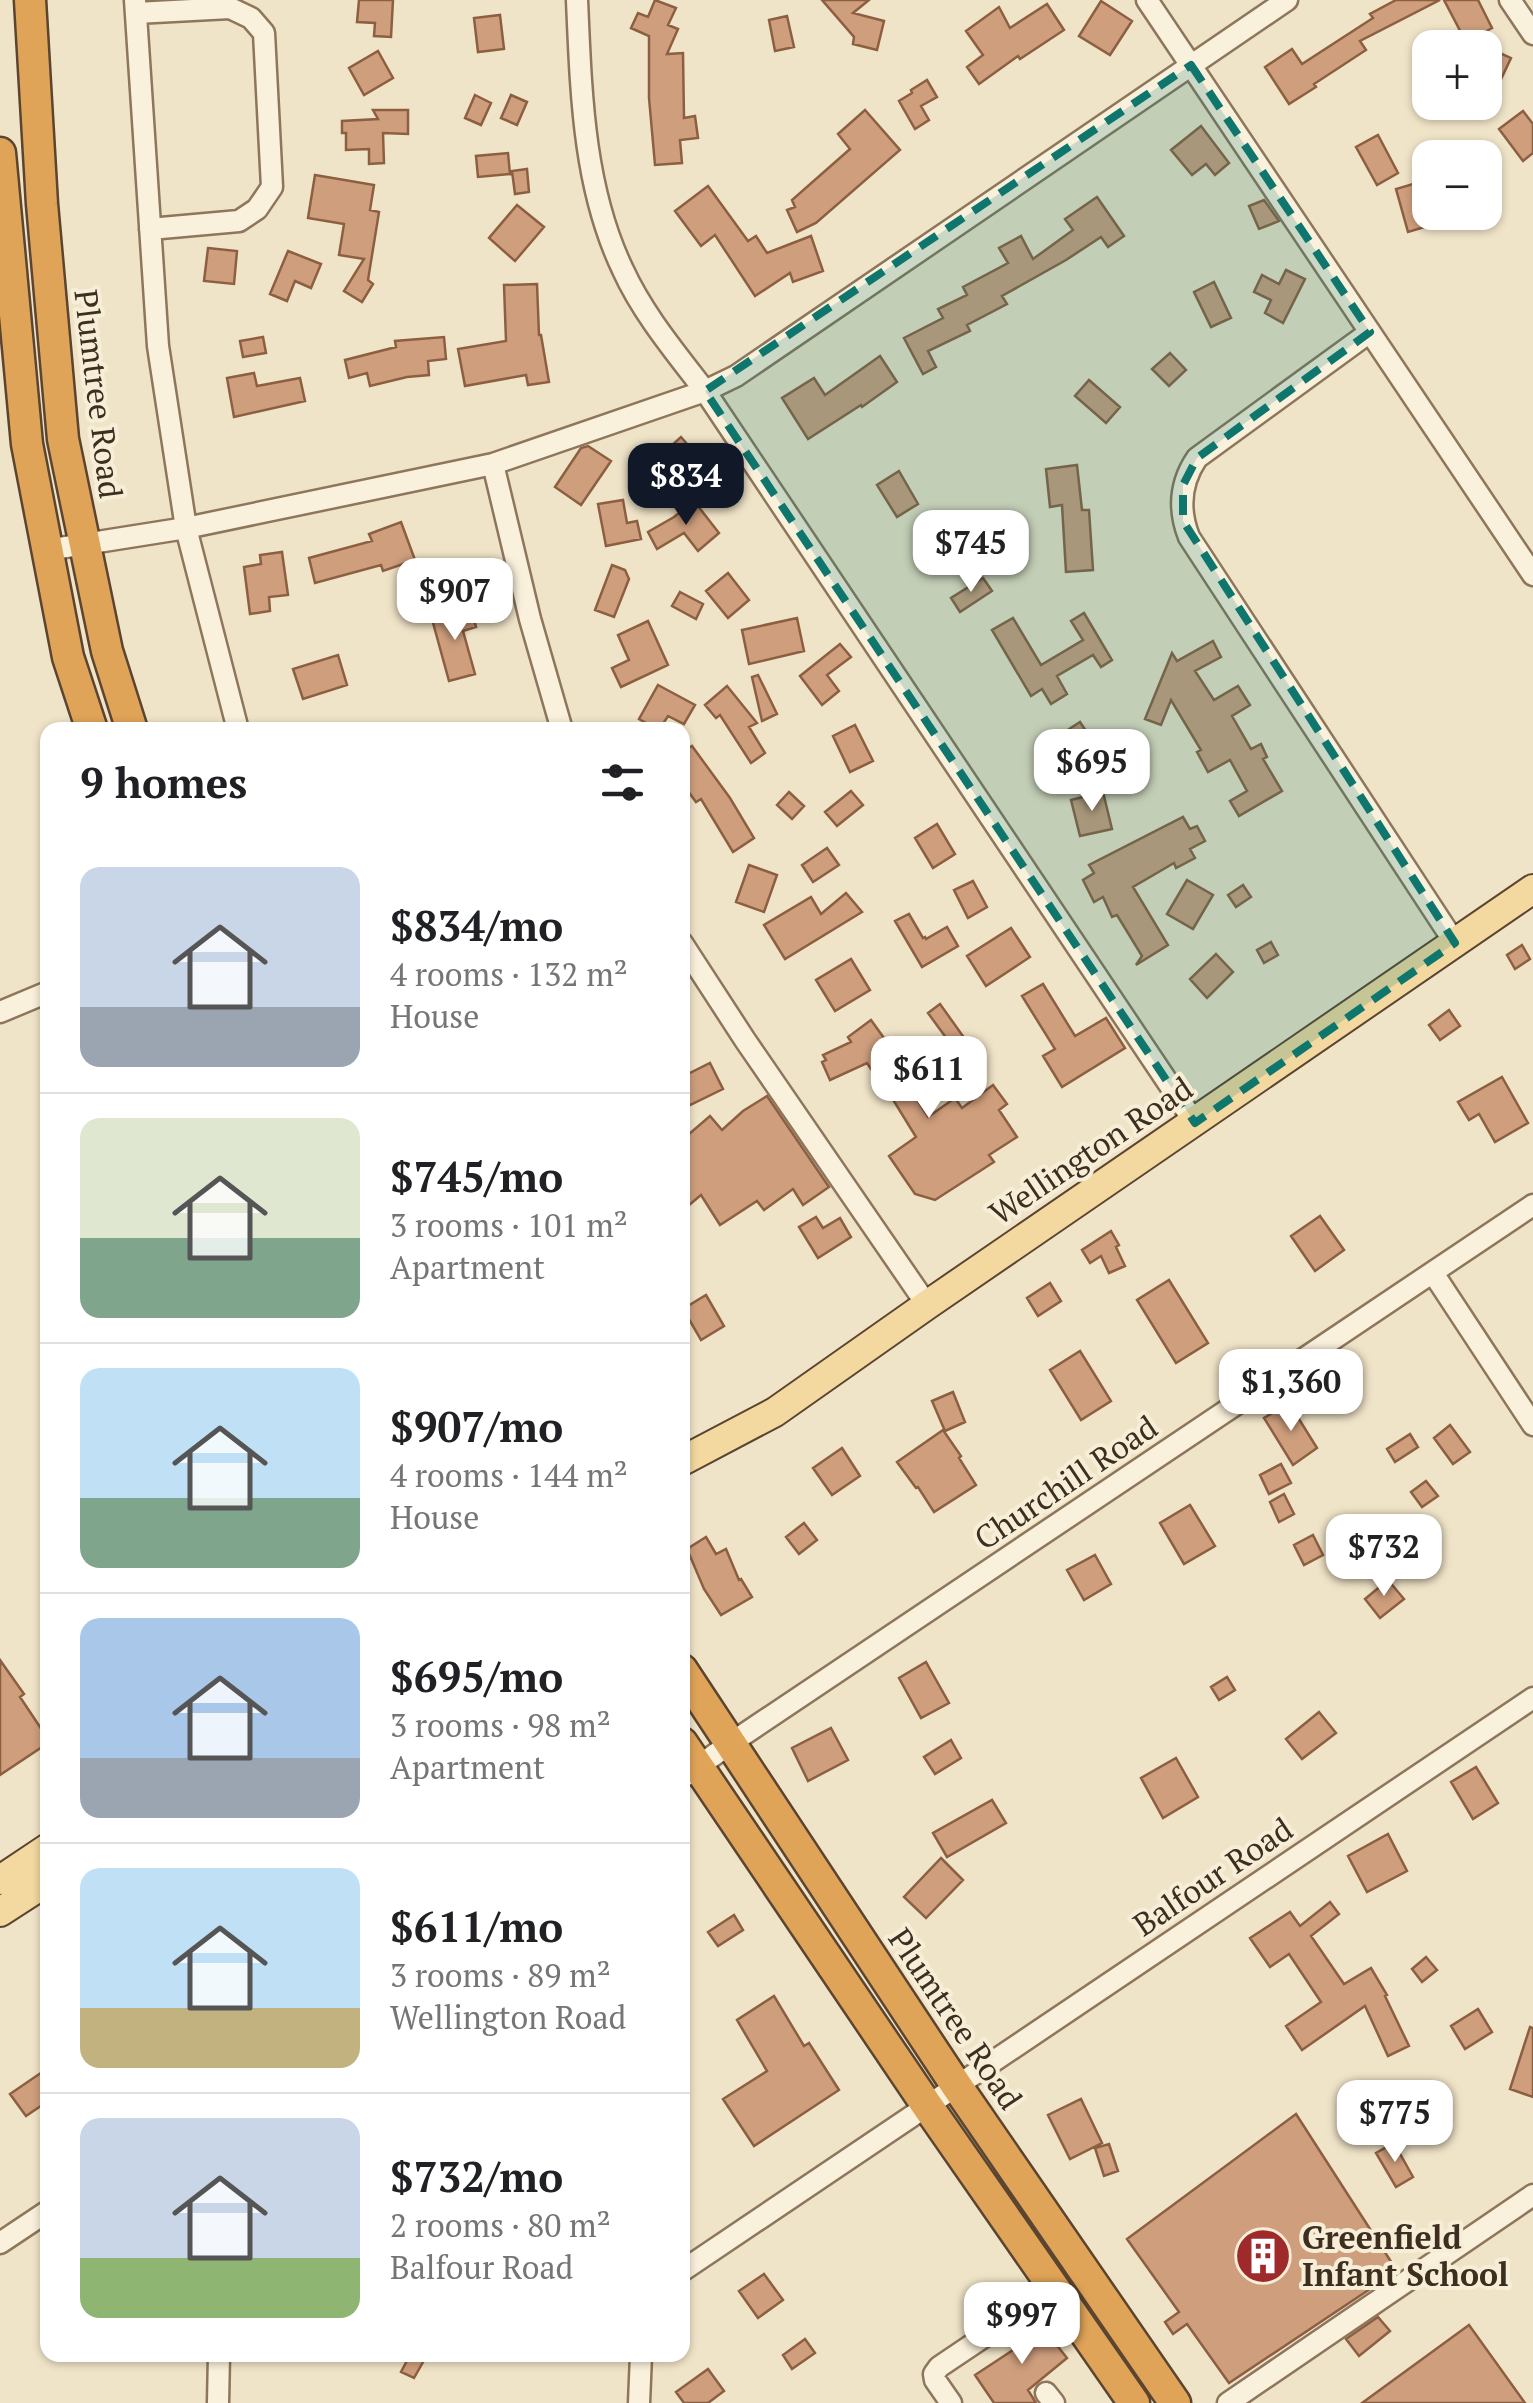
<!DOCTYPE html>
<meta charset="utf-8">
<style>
body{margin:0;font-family:"PT Serif",serif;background:#f6f6f6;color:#202124;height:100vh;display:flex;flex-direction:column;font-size:38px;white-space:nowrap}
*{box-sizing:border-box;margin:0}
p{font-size:32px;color:#757577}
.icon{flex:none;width:55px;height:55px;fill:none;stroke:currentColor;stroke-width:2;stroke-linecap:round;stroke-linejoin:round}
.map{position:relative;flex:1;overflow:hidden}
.sheet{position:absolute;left:40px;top:722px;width:650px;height:1640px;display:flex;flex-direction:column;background:#fff;border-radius:20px;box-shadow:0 2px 8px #0004}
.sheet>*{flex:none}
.fabs{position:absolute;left:1412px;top:30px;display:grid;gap:20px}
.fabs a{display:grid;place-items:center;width:90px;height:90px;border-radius:20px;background:#fff;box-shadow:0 2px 8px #0004;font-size:50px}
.price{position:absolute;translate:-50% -85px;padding:0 22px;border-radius:20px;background:#fff;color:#222;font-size:32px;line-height:65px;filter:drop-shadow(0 2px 5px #0008)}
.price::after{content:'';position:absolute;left:50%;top:60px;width:30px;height:22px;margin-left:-15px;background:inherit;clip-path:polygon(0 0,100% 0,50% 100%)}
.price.current{background:#111827;color:#fff}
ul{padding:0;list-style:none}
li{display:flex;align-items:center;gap:30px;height:250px;padding:0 40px}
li+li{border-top:2px solid #e0e0e0}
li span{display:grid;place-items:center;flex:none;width:280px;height:200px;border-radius:20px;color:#555}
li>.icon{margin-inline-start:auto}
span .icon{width:120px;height:120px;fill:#fffc;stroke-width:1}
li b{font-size:42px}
h2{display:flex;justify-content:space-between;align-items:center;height:120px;padding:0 40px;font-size:42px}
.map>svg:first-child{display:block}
.building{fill:#cf9f7d;stroke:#8d5f41;stroke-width:2.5}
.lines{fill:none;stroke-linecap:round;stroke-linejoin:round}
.minor-casing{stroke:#8d765c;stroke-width:25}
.major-casing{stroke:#5b4430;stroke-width:32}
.highway-casing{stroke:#5b4430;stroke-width:35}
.minor{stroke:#faf1dc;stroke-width:20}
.major{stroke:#f3d9a0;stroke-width:28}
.highway{stroke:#e0a458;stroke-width:30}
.marked{fill:#0f766e;fill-opacity:0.2;stroke:#0f766e;stroke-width:8;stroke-dasharray:20 12;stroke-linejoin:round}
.labels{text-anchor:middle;stroke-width:8;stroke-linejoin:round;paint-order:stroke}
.street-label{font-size:32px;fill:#3d2e20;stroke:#f7eed8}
.poi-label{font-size:32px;font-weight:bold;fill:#3d2e20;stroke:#f7eed8;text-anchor:start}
</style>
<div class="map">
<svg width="1533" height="2403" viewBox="0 0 1533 2403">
<rect width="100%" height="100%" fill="#f0e4c8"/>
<path class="building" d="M359,0H393L391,37L374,36L375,23L357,22Z
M655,0L676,8L668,25L678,29L667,54L683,53L684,118L695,116L698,138L680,140L682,163L655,165L649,98V36L631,28L638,13L648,17Z
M822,0H869L853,13L884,21L877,50L853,44L854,37Z
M1396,0H1440L1360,41L1366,50L1314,84L1316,87L1289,104L1265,67L1292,49L1302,64L1373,18L1370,14Z
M1444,0H1478L1492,28L1466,42Z
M1101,1L1132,21L1110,55L1079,36Z
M1047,4L1064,30L1020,59L1018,56L979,84L967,67L983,55L966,31L999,7L1010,28Z
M500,15L504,49L478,52L474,18Z
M787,16L794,47L775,51L769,20Z
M1491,49L1511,58L1485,113V61Z
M378,51L393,78L364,95L349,68Z
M927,80L937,97L921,106L929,120L915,129L899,101L912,93L911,90Z
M475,95L491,103L481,125L465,118Z
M511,95L527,102L517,125L501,118Z
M373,110H408V134L383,133L384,163L369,164V149L346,150V133H342V121L378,119Z
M865,110L900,150L816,223L797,232L787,210L795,207L792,200L850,149L838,134Z
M1523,111L1533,124V153L1523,161L1499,129Z
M1201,126L1229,163L1215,175L1206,164L1192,175L1171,150Z
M1378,135L1398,173L1377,185L1356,147Z
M508,153L510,174L478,177L476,156Z
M527,169L529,192L515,194L512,171Z
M315,175L374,185L370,210L379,212L368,280L373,284L362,302L344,291L364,259L339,255L344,224L308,218Z
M1423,181L1435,224L1408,232L1396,189Z
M708,186L748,241L756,236L767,253L811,236L823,271L793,282L790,273L755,296L715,235L701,246L675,211Z
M1097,197L1124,236L1108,247L1101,237L1066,260L1002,296L1007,304L967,325L970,331L928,351L936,367L923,374L904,338L943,318L938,309L967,295L963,287L1008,263L999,248L1021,236L1033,259L1073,230L1065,219Z
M1264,200L1279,221L1259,229L1249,206Z
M517,205L544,227L515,261L489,238Z
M208,248L237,251L234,284L204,281Z
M288,251L321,264L311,288L295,281L287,301L270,294Z
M1286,270L1305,279L1283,323L1265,313L1271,300L1254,292L1262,275L1279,284Z
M1214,282L1231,318L1211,327L1194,292Z
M537,284L539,335H541L549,382L528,385L526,375L465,386L458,349L506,341L504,285Z
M263,337L266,353L243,357L240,341Z
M444,337L446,359L428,361L429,375L407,377L370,386L367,373L349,378L345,360L396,347L395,341Z
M1170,353L1186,370L1169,386L1152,369Z
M880,356L897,382L862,407L861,405L808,439L782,398L814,378L825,395Z
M254,373L257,386L300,378L305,401L234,417L227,378Z
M1089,380L1120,407L1106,423L1075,396Z
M681,437L706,466L687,483L672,466L662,476L651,464Z
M588,446L611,461L581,505L555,487L581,448Z
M1077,465L1082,510H1089L1093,570L1066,572L1062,505L1050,507L1046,469Z
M899,471L918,504L897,517L877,485Z
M623,500L627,523L637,521L641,539L606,546L598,504Z
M694,501L719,533L698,551L684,533L657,549L648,532L674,517Z
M401,522L415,560L383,571L381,565L315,583L309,558L372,541L369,534Z
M282,552L288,595L269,597L270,611L250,614L244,567L261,564L260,555Z
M612,565L625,570L629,579L614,617L595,610Z
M728,573L749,600L728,618L706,591Z
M983,578L992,591L960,612L951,598Z
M680,592L703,604L696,619L672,606Z
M471,608L476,627L463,631L475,674L449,681L432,619Z
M1084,613L1112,660L1101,667L1093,655L1057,676L1067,694L1051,704L1042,689L1031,696L992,630L1013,618L1041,665L1083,640L1071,621Z
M797,618L804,651L749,664L742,630Z
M648,621L668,665L621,687L612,668L629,660L618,635Z
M1213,641L1221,657L1195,671L1214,700L1238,686L1250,705L1232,716L1251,749L1261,744L1267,757L1263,759L1282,791L1239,816L1230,801L1247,791L1230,760L1208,772L1197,752L1201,750L1171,700L1161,725L1145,719L1172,653L1177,661Z
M840,644L851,657L827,675L839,691L822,705L800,676Z
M338,655L347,685L303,699L293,669Z
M758,675L777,714L762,721L752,677Z
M658,685L695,705L684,724L668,716L659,730L639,719Z
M727,686L757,723L749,727L765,753L751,763L720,715L716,718L705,705Z
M1080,722L1104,758L1085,771L1060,735Z
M855,725L873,761L850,772L833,736Z
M692,746L730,798L754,838L733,852L701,799L696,802L682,783V752Z
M851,791L863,805L837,826L825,812Z
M789,792L804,806L792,819L777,805Z
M1103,792L1112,829L1080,836L1071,800Z
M1183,817L1190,829L1197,826L1205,841L1190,849L1195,858L1176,868L1174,863L1133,887L1168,945L1136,965L1142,956L1117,915L1112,917L1103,897L1094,902L1083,880L1094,873L1089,865Z
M937,824L955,854L933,868L915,838Z
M827,848L839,865L813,882L802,865Z
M749,865L777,875L764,912L736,902Z
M1187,880L1213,895L1193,929L1167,914Z
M973,881L987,907L968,918L954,890Z
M1243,885L1251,897L1236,907L1228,895Z
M846,893L862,912L785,959L764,925L811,897L821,914Z
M909,914L923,938L925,937L926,939L947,927L958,946L922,967L895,921Z
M1011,928L1030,957L986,986L967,956Z
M1271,942L1278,955L1264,963L1257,950Z
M1522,945L1530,959L1515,969L1507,955Z
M1216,954L1233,972L1207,998L1190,979Z
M851,959L870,990L835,1011L816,980Z
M1043,984L1075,1036L1106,1018L1125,1048L1062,1087L1043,1056L1055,1049L1022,996Z
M940,1004L970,1046L967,1047L968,1049L955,1057L961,1066L945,1076L930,1050L947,1039L928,1013Z
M1449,1010L1460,1026L1440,1040L1429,1025Z
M871,1020L894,1052L889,1055L928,1117L955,1098L962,1108L993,1085L1007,1104L999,1110L1017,1137L989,1155L994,1162L935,1200L915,1194L889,1156L916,1137L873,1067L871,1069L867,1063L830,1080L822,1062L826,1060L823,1055L851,1042L848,1037Z
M710,1063L723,1089L690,1105L682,1090V1077Z
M1502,1077L1528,1123L1495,1142L1479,1114L1469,1120L1458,1102Z
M767,1096L829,1187L803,1205L793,1189L764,1210L757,1201L720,1225L701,1195L682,1211V1140L710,1116L722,1130L743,1111Z
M1320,1216L1344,1250L1315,1271L1291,1236Z
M816,1217L823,1228L840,1218L851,1237L818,1258L799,1227Z
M1111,1231L1119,1245L1116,1247L1125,1266L1109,1273L1101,1256L1090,1263L1082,1250Z
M1169,1280L1208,1343L1176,1363L1137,1300Z
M1050,1283L1061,1301L1038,1316L1027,1298Z
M706,1295L724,1326L701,1340L683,1309Z
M1080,1351L1111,1401L1081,1420L1050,1370Z
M953,1392L965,1422L945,1431L932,1401Z
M1289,1403L1317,1448L1293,1465L1264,1418Z
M1450,1425L1470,1452L1453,1464L1434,1438Z
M943,1430L961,1456L959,1458L976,1485L934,1512L918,1487L916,1488L897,1462Z
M1410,1434L1418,1447L1395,1462L1387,1449Z
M842,1448L860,1476L832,1495L813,1468Z
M1281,1464L1291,1483L1269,1494L1260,1475Z
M1426,1481L1438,1496L1422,1507L1411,1492Z
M1284,1494L1294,1514L1279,1522L1270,1502Z
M1190,1505L1215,1546L1184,1564L1160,1523Z
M804,1523L817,1540L799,1554L786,1537Z
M1313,1535L1323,1555L1304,1565L1294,1545Z
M706,1537L716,1554L726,1549L739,1580L741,1579L752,1597L721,1615L704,1589L687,1549Z
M1095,1555L1111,1584L1084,1600L1067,1570Z
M1388,1580L1404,1599L1380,1618L1365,1599Z
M0,1660L24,1694L20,1697L48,1739V1743L0,1775Z
M926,1662L949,1703L921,1718L899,1678Z
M1227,1677L1235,1690L1219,1700L1211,1687Z
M1319,1712L1336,1733L1302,1759L1286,1739Z
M831,1728L848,1760L808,1781L792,1748Z
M951,1740L961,1758L935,1774L924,1757Z
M1176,1758L1198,1797L1163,1818L1141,1778Z
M1476,1767L1498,1803L1473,1819L1451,1782Z
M992,1800L1006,1823L947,1857L933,1833Z
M1388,1834L1407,1871L1367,1892L1348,1856Z
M941,1858L963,1880L926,1918L904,1897Z
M1330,1902L1339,1914L1311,1936L1344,1984L1371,1968L1387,1995L1385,1996L1409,2046L1388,2056L1365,2006L1302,2050L1286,2026L1321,2002L1289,1954L1270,1967L1250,1938L1290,1912L1300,1926Z
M734,1915L743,1930L718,1946L708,1932Z
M1426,1957L1437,1970L1422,1982L1412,1969Z
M774,1996L804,2046L809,2043L839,2090L754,2146L723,2099L767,2071L737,2020Z
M1478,2009L1492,2032L1465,2049L1451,2026Z
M1530,2027L1533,2028V2097L1510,2089Z
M48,2068V2101L26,2116L10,2094Z
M1081,2099L1102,2143L1070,2159L1048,2115Z
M1296,2114L1397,2271L1229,2383L1187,2324L1173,2334L1165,2322L1179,2312L1127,2239Z
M1394,2143L1413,2177L1396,2187L1376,2153Z
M1109,2144L1118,2171L1104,2176L1095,2148Z
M764,2274L783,2300L758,2318L739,2291Z
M1378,2317L1390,2331L1359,2356L1346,2339Z
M1037,2320L1067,2358L1028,2390L1036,2403H994L975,2375L1022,2344L1017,2337Z
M1469,2325L1525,2403H1362Z
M805,2339L815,2353L792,2369L783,2355Z
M410,2355H427L414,2378L401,2372Z
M708,2369L724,2391L708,2403H684L676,2392Z"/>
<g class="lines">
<g class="minor-casing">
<path id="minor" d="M135,0L158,346L186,528L238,730
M577,0C581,91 583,187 623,270C643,314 676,353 705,391L1195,1123
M1147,0L1533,575
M1510,0L1533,34
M136,13L230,8L251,18L264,33L272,187L257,209L239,221L150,229
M1370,332L1197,458C1180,483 1178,509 1189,537L1455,943
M493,464L530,619L562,730
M47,550L186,528L493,464L705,391L736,376L1287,0
M682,943L745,1040L927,1305
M0,1012L48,992
M1433,1273L1533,1425
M682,1778L731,1743L1533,1205
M0,2243L48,2211
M682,2271L1533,1698
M1046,2393L1054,2403
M218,2403L219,2355
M639,2403L641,2355
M951,2403L935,2380L934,2374L939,2367L1055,2289
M1228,2403L1533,2195"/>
</g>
<g class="major-casing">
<path id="major" d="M682,1461L775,1412L927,1305L1533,889
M0,1880L48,1848
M0,1912L48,1881"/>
</g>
<g class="highway-casing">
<path id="highway" d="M30,0L42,204L63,439L107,651L132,730
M0,153L27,444L68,657L92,730
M682,1670L956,2085L1175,2403
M682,1743L928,2107L1134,2403"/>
</g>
<use href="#minor" class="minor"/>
<use href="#major" class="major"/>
<use href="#highway" class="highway"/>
</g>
<path class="marked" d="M1191,65L1370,332L1197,458L1183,485V521L1455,943L1195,1123L705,391Z"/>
<defs>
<g id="building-disc" transform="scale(2.875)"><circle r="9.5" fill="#9e2a2b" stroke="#f7eed8"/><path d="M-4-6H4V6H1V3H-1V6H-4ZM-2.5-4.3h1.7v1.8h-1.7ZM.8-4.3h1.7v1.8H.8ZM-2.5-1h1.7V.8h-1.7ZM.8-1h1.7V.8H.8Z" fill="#fff"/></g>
</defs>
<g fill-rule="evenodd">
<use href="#building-disc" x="1263" y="2256"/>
</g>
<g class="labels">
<g class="street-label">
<text transform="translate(98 394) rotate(83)" y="11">Plumtree Road</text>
<text transform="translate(1091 1151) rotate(-34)" y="11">Wellington Road</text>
<text transform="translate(1066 1483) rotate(-34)" y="11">Churchill Road</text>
<text transform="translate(1213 1877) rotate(-34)" y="11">Balfour Road</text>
<text transform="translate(955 2019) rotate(56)" y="11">Plumtree Road</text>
</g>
<g class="poi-label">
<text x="1302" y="2249">Greenfield<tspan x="1302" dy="37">Infant School</tspan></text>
</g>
</g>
</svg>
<div class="fabs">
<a>+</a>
<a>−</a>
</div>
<b class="price current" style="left:686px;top:528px">$834</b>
<b class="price" style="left:971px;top:595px">$745</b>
<b class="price" style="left:455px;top:643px">$907</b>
<b class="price" style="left:1092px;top:814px">$695</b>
<b class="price" style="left:929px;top:1121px">$611</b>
<b class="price" style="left:1291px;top:1434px">$1,360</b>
<b class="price" style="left:1384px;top:1599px">$732</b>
<b class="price" style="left:1395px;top:2165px">$775</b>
<b class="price" style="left:1022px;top:2367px">$997</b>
<section class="sheet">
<h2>9 homes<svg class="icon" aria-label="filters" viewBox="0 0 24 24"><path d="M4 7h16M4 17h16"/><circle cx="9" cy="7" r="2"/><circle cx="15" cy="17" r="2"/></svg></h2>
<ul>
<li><span style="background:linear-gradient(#c9d6e8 70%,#9aa5b1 0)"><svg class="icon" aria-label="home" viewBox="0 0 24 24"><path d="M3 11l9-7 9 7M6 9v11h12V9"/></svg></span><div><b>$834/mo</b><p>4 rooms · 132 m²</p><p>House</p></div></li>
<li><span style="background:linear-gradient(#dfe7d0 60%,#7fa58c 0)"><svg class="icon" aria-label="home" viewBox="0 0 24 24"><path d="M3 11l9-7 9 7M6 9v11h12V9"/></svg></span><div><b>$745/mo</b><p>3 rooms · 101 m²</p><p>Apartment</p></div></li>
<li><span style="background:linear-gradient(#bfe0f5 65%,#7fa58c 0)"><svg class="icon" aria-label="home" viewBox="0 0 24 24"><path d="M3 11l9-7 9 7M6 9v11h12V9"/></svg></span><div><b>$907/mo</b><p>4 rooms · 144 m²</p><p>House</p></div></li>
<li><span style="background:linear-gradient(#a9c7e8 70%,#9aa5b1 0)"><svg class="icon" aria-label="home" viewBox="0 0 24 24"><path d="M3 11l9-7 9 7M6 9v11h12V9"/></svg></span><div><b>$695/mo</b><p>3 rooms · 98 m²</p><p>Apartment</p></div></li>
<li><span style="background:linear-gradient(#bfe0f5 70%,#c2b280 0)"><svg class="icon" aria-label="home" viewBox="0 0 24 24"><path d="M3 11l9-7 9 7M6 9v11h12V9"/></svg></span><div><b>$611/mo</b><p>3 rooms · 89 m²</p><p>Wellington Road</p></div></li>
<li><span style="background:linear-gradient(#c9d6e8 70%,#8fb573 0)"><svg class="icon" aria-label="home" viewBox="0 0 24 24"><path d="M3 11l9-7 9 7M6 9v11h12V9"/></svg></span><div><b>$732/mo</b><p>2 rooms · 80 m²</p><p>Balfour Road</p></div></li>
</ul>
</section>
</div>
